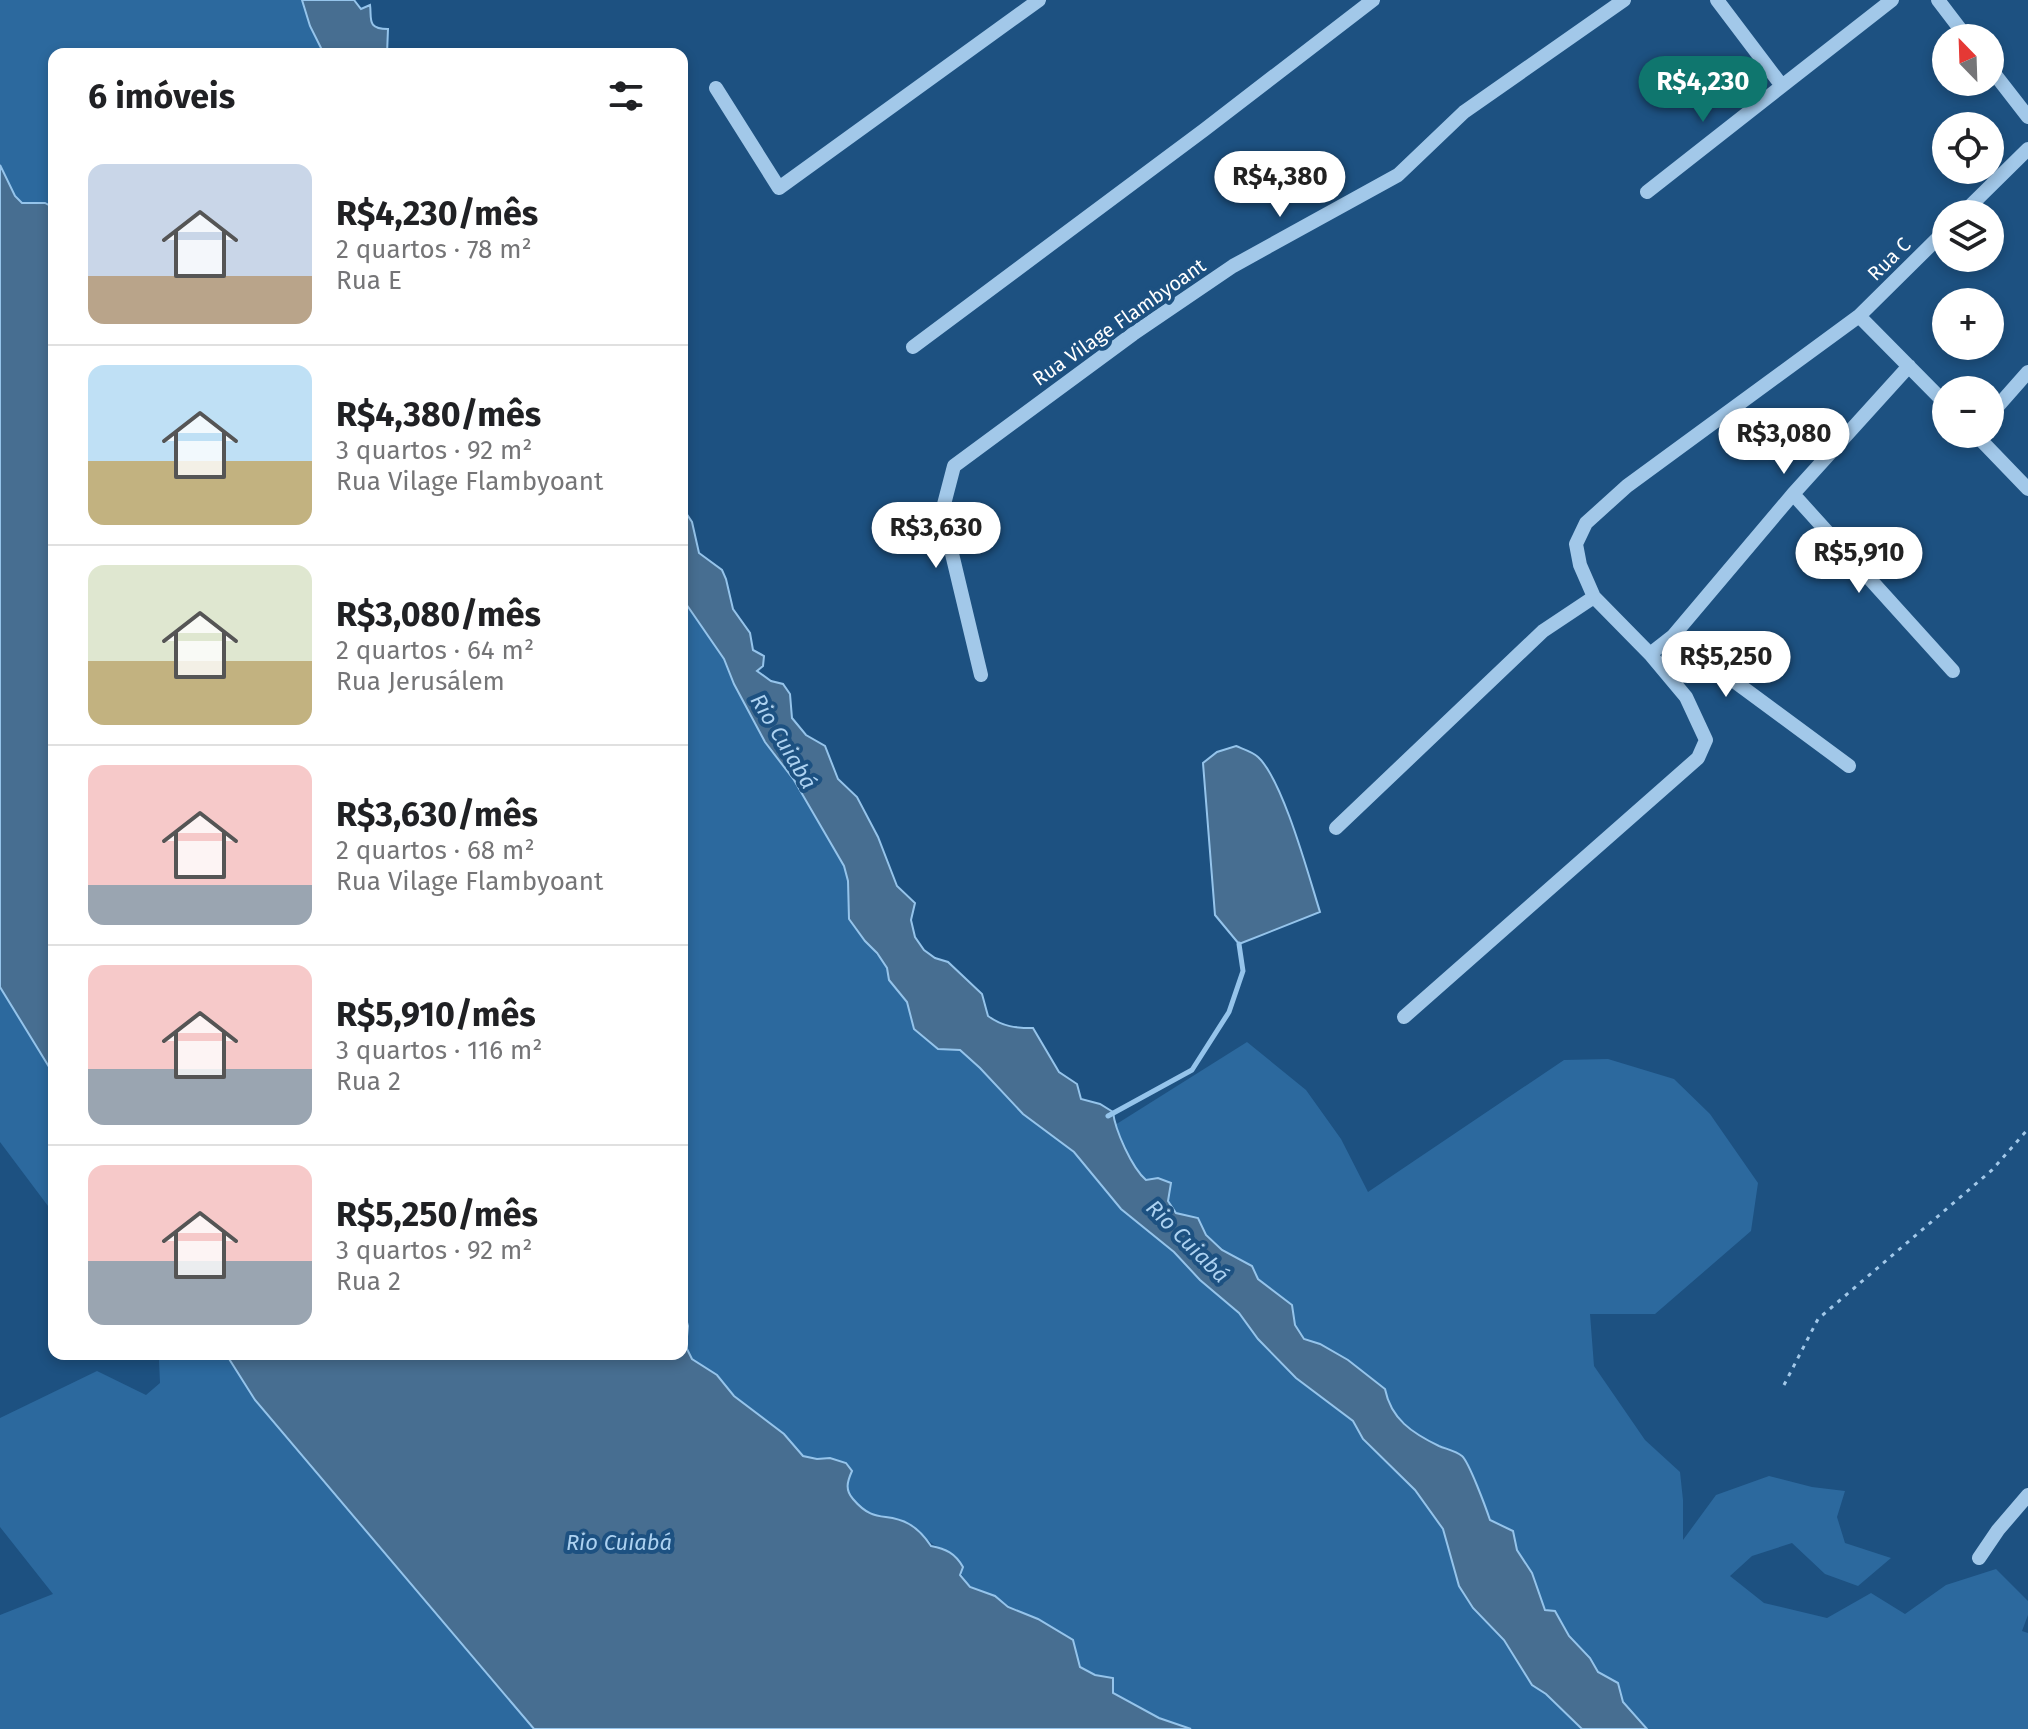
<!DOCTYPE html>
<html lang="pt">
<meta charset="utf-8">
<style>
body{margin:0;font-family:"Fira Sans",sans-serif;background:#f2f2f2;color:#202124;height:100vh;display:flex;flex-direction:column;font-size:30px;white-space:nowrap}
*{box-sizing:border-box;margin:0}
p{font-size:26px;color:#757577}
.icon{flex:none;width:44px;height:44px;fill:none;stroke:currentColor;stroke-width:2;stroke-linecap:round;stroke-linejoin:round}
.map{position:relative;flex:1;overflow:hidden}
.panel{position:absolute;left:48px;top:48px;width:640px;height:1312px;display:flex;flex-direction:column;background:#fff;border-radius:16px;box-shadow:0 4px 12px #0003}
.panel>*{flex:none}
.needle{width:52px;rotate:337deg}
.controls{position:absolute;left:1932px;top:24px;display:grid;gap:16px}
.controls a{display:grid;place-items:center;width:72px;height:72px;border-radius:50%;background:#fff;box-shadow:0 4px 12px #0003;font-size:40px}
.price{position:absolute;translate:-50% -68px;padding:0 18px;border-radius:28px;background:#fff;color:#222;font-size:26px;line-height:52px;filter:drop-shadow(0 2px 4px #0008)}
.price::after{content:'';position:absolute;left:50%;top:48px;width:24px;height:18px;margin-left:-12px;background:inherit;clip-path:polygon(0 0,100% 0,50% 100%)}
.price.current{background:#0f766e;color:#fff}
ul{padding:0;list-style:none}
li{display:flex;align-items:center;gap:24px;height:200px;padding:0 40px}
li+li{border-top:2px solid #e0e0e0}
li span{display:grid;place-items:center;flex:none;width:224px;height:160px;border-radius:16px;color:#555}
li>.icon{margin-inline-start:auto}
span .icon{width:96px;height:96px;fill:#fffc;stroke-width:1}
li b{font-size:34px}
h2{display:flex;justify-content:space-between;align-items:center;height:96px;padding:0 40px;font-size:34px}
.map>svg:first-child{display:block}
.green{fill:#2c699e}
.water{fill:#476e91;stroke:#95c4eb;stroke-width:2}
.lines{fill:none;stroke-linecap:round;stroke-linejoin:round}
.stream{stroke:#95c4eb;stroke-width:5}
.path{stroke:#a2c8e9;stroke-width:3;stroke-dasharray:4 6;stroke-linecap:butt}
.minor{stroke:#a2c8e9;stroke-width:14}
.labels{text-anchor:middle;stroke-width:8;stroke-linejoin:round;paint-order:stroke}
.street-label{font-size:20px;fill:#fff;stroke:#1d5181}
.water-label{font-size:22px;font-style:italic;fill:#add2f1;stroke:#1d5181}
</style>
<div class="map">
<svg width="2028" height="1729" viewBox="0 0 2028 1729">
<rect width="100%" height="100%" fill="#1d5181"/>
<path class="green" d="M0,0H302L310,26L324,54H54V208L45,203H22L15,196L0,165Z
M682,598L724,659L734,684L765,742L794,780L844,866L848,881L849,919L887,968L889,980L907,1002L912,1022L938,1049L960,1050L980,1068L1023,1114L1074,1152L1121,1209L1174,1252L1200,1280L1239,1313L1258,1339L1296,1378L1353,1421L1363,1439L1415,1490L1443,1529L1459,1586L1473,1608L1504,1640L1532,1684L1546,1694L1582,1729H1191L1159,1718L1113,1693V1678L1095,1675L1080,1667L1073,1640L1038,1619L1008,1607L995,1596L970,1587L945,1549C926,1544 926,1534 909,1524C887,1511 875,1525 853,1500C845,1490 847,1482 852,1471L830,1458L817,1459L803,1456L784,1434L734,1396L717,1375L692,1359L686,1347L688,1326L682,1303Z
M0,987L54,1075V1214L0,1142Z
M1247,1042L1306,1090L1341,1139L1368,1192L1564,1060L1608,1059L1674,1079L1710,1114L1758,1183L1751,1231L1655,1314H1590L1594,1366L1645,1440L1680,1472L1683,1500V1540L1716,1495L1769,1476L1812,1487L1845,1491L1837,1517L1845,1543L1891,1558L1858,1586L1825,1574L1792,1543L1752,1556L1730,1576L1764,1603L1827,1618L1871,1593L1905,1614L1946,1585L1996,1569L2028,1601V1615L2022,1631L2028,1633V1729H1647L1623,1702L1619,1683L1598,1672L1590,1658L1568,1636L1562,1623L1545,1611L1532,1573L1517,1550L1513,1531L1490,1520C1486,1509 1469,1462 1462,1456C1458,1453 1450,1451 1445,1448C1414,1434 1392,1423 1385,1389L1348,1360L1320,1344L1304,1339L1295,1325L1291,1305L1258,1279L1252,1266L1222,1250L1206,1235L1198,1218L1176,1213L1168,1201L1169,1191L1158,1178L1146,1180L1139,1174L1115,1125Z
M156,1354H226L255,1400L452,1633L468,1637L534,1729H0V1615L53,1594L0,1527V1418L97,1371L146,1395L160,1383L159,1360Z"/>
<path class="water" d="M302,0H354L361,9L370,5C372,18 366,29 388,29L387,54H324L310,26Z
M0,165L15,196L22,203H45L54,208V1075L0,987Z
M682,507L692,522L699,553L722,570L726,579L733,609L750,633L753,650L764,656L763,666L757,671L771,681L783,684L790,694L792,718L806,735L825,746L838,779L857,797L878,837L897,886L915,903L911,920L915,937L924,950L935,958L948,962L982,994L988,1016C1003,1027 1016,1028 1033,1028L1059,1072L1077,1084L1081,1099L1100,1104L1113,1112C1115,1130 1132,1168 1146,1180L1158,1178L1171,1183L1168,1201L1176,1213L1198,1218L1206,1235L1222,1250L1252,1266L1258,1279L1292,1305L1295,1325L1304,1339L1320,1344L1348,1360L1385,1389C1391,1419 1412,1433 1439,1446C1446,1449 1456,1451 1462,1456C1469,1462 1486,1508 1490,1520L1513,1531L1517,1550L1532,1573L1545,1610L1555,1611L1569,1636L1590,1658L1598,1672L1618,1683L1623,1702L1647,1729H1582L1546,1694L1532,1685L1504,1640L1473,1608L1459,1586L1443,1529L1415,1490L1363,1439L1353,1421L1296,1378L1258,1339L1239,1313L1200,1280L1174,1252L1121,1209L1074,1152L1023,1114L980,1068L960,1050L938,1049L914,1029L907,1002L889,980L887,968L877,953L865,941L849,919L848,881L844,866L794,780L765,742L734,684L724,659L682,598Z
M1236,746C1243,749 1253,752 1258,757C1283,780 1309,877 1320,912L1239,944L1215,915L1203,763L1217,752Z
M682,1303L688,1326L686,1347L692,1359L717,1375L734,1396L784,1434L803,1456L817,1459L830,1458L846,1463L852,1471C847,1482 845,1490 853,1499C875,1525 886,1511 909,1524C918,1529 925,1537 931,1546C946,1549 955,1553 963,1567L960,1575L970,1587L995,1596L1008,1607L1038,1619L1073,1640L1080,1667L1095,1675L1113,1678V1693L1159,1718L1191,1729H534L255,1400L226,1354H682Z"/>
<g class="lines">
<path class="stream" d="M1108,1116L1192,1070L1229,1012L1243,971L1239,944"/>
<path class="path" d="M1784,1385L1818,1319L1992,1170L2028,1129"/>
<path class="minor" d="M1717,0L1782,86L1892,0
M1938,0L1967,38
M1990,68L2028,117
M716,88L779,188L1039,0
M1647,192L1782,86
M1962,214L2028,149
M1859,316L1946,404
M913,347L1204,130L1373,0
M1990,415L2028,372
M1975,434L2028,489
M1793,494L1953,671
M1673,636L1650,654L1594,597L1580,565L1576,544L1586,523L1627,486L1859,316L1946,230
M981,675L942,512L954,466L1133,334L1233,266L1398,175L1464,112L1624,0
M1849,766L1673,636L1793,494L1909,366
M1336,828L1543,631L1594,597
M1404,1017L1698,758L1706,740L1686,697L1650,654
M1979,1558L1998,1530L2028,1495"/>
</g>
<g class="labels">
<g class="street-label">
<text transform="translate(1889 259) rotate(-45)" y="7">Rua C</text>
<text transform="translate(1119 322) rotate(-35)" y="7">Rua Vilage Flambyoant</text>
</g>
<g class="water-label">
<text transform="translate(784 741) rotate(59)" y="8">Rio Cuiabá</text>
<text transform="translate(1188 1241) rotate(45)" y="8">Rio Cuiabá</text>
<text x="619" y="1550">Rio Cuiabá</text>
</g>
</g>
</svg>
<div class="controls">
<a><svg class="needle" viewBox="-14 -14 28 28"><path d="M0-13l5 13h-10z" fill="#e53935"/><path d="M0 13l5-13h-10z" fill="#757577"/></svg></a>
<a><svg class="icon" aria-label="locate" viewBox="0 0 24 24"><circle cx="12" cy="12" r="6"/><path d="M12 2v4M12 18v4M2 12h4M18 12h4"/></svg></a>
<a><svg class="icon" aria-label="layers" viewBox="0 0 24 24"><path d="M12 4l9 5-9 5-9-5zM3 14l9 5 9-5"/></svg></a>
<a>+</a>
<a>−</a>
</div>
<b class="price current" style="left:1703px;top:124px">R$4,230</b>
<b class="price" style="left:1280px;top:219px">R$4,380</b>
<b class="price" style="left:1784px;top:476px">R$3,080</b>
<b class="price" style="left:936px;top:570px">R$3,630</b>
<b class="price" style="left:1859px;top:595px">R$5,910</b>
<b class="price" style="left:1726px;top:699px">R$5,250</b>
<section class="panel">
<h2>6 imóveis<svg class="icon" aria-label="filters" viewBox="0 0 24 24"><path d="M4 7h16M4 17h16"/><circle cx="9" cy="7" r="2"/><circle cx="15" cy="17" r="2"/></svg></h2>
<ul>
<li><span style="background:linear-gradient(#c9d6e8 70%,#b9a48a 0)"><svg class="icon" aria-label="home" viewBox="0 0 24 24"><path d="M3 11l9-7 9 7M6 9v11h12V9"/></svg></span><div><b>R$4,230/mês</b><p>2 quartos · 78 m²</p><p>Rua E</p></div></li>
<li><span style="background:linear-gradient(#bfe0f5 60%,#c2b280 0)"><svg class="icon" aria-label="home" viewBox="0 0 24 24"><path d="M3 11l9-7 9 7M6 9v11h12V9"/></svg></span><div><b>R$4,380/mês</b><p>3 quartos · 92 m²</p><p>Rua Vilage Flambyoant</p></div></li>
<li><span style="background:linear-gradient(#dfe7d0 60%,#c2b280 0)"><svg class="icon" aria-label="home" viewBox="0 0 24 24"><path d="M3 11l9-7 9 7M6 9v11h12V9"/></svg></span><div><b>R$3,080/mês</b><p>2 quartos · 64 m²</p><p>Rua Jerusálem</p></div></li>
<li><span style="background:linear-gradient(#f6c9c9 75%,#9aa5b1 0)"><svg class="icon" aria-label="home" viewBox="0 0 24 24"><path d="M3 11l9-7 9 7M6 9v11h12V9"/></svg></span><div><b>R$3,630/mês</b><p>2 quartos · 68 m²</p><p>Rua Vilage Flambyoant</p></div></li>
<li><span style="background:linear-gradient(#f6c9c9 65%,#9aa5b1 0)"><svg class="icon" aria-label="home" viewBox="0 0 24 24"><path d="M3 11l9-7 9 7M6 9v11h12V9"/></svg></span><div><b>R$5,910/mês</b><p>3 quartos · 116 m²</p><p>Rua 2</p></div></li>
<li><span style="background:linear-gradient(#f6c9c9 60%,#9aa5b1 0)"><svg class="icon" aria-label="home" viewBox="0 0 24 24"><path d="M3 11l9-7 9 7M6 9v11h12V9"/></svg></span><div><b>R$5,250/mês</b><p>3 quartos · 92 m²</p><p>Rua 2</p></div></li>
</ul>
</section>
</div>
